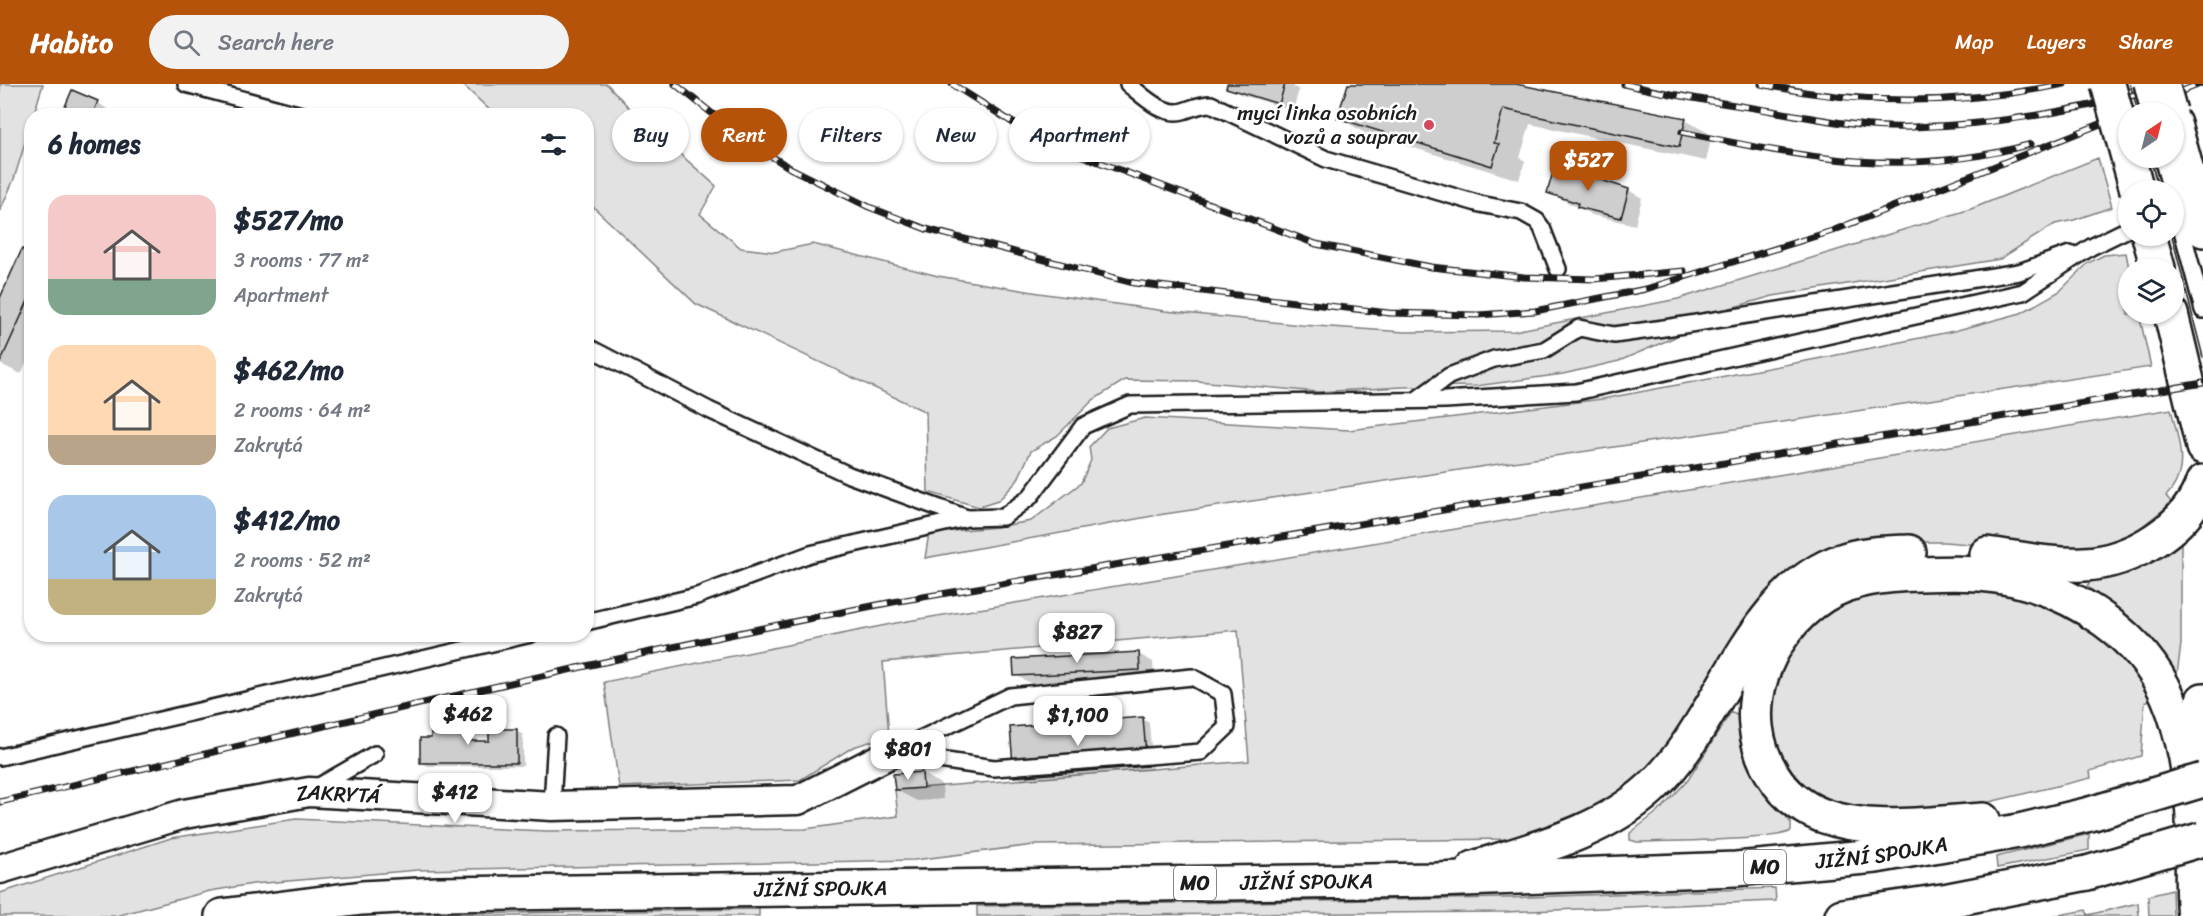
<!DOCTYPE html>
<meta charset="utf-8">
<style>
body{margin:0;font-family:Sriracha,sans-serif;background:#f2f2f3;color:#1f2937;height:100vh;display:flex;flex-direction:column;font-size:22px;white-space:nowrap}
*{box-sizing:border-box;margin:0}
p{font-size:20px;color:#747a83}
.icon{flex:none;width:33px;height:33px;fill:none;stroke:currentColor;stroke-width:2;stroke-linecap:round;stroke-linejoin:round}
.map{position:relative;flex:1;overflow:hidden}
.side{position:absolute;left:24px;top:24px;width:570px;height:534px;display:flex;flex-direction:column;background:#fff;border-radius:24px;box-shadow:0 2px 4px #0004}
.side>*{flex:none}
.hud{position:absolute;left:612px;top:24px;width:570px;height:54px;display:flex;gap:12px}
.needle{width:39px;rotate:35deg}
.fabs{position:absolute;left:2118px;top:18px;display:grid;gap:12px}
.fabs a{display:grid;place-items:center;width:66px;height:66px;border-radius:50%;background:#fff;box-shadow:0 2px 4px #0004;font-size:30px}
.price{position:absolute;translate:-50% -51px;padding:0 14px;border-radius:12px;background:#fff;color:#222;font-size:20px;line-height:39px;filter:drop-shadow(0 2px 3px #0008)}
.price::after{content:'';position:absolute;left:50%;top:36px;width:18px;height:14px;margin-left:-9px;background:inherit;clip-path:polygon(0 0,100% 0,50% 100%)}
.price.selected{background:#b45309;color:#fff}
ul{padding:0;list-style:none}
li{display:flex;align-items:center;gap:18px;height:150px;padding:0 24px}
li span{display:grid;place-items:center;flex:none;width:168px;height:120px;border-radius:18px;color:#555}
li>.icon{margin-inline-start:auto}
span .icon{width:72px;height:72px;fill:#fffc;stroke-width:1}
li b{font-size:26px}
h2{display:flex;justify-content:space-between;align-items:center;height:72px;padding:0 24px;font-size:26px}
.tag{padding:0 21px;border-radius:27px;background:#fff;box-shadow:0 2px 4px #0004;font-size:21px;line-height:54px}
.tag.selected{background:#b45309;color:#fff}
header{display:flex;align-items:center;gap:36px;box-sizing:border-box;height:84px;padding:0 30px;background:#b45309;color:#fff}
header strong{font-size:28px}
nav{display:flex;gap:33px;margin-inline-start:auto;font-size:21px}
.search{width:420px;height:54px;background:#f2f2f3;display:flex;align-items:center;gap:15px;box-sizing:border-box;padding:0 21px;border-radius:33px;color:#747a83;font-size:22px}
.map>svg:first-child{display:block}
.green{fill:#e2e2e2;stroke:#7f7f7f;stroke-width:1.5}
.shadow{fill:#0003}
.building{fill:#cecece;stroke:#1c1c1c;stroke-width:1.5}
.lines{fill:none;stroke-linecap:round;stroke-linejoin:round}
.service-casing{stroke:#1c1c1c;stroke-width:20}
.minor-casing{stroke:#1c1c1c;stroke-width:33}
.secondary-casing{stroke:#1c1c1c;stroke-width:38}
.trunk-casing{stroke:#1c1c1c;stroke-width:38}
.service{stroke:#fff;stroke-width:15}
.minor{stroke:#fff;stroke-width:28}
.secondary{stroke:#fff;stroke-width:33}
.trunk{stroke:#fff;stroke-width:33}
.tram{stroke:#1c1c1c;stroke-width:1.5}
.rail-casing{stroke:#1c1c1c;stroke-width:7}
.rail{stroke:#fff;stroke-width:4.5;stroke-dasharray:14;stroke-linecap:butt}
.service-bridge-casing{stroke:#1c1c1c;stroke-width:20;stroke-linecap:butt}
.secondary-bridge-casing{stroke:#1c1c1c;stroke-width:38;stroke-linecap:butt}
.trunk-bridge-casing{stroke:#1c1c1c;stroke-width:38;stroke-linecap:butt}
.service-bridge{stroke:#fff;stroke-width:15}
.secondary-bridge{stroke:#fff;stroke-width:33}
.trunk-bridge{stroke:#fff;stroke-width:33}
.poi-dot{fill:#d1495b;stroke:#fff;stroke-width:2}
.labels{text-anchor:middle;stroke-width:5;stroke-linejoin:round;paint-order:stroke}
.shield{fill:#fff;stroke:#606060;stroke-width:1.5}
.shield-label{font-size:20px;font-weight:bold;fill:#1c1c1c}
.poi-label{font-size:21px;fill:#1c1c1c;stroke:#fff;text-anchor:end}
.street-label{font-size:21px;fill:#1c1c1c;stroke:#fff}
</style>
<header>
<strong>Habito</strong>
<div class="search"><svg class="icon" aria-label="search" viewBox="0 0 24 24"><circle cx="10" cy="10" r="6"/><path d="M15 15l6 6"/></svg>Search here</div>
<nav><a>Map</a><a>Layers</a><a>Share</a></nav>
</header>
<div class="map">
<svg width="2203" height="832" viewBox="0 0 2203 832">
<rect width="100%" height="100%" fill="#fff"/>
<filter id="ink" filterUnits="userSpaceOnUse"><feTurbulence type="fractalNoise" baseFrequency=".0167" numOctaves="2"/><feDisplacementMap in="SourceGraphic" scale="12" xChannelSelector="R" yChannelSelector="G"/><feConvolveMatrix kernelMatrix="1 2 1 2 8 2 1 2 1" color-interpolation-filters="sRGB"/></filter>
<g filter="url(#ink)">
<path class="green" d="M0,0H43L14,95L0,127Z
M462,0H607L635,30L716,102L700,130L741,164L775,168L813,160L938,192L1039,209L1165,227L1301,241L1405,248L1514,247L1678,215L1971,125L2098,74L2112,123L2074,136L2055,140L2000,175L1773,212L1720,227L1673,254L1619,277L1563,290L1476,302L1402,303L1318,308L1197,297L1125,296L1093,316L1057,352L1031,367L1017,397L998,417L979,423L928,408L926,328L696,220L587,117L586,32L495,31Z
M2126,169L2129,184L2128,230H2139L2151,283L1158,431L925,474L929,449L997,443L1031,437L1081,399L1091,376L1089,363L1107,344L1145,334L1349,346L1602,315L1827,273L1954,247L2021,229L2060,207L2088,179L2104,171Z
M2171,325C2178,355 2191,387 2166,412L2172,419L2136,447L2095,464L2070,468L1944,458H1895L1675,657L1635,705L1532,752L1509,755L1034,761L914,776L418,786L253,800L210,807L116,832H0V809L171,754L296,735L545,747L805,745L898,732L895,706L1249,677L1238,546L883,578L889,652L853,663L800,696L619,703L604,598L896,539Z
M2181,457V560L2176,599L2145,551L2087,502L2090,498L2129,485Z
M1976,504L2013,509L2047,519L2111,558L2154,614L2145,618L2141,672L2090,687L2091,694L1968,723L1857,728L1810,706L1793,689L1779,666L1770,626L1774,597L1795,559L1828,526L1854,513L1893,507Z
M1731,628L1738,632C1743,676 1765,705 1791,739V747C1774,757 1663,757 1637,758L1630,756V749L1661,725L1688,696Z
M2089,750V766L1997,784L1996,773Z
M1775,804L1776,817L1505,828L977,832V822L1506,814Z
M2172,806L2173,832H2149L2148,812Z
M2138,819L2139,832H2053L2086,826L2088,831Z
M759,825V832H415L447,830Z"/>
<path class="shadow" d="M1229,0H1294V3L1299,6L1293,26L1242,11L1228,3Z
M1349,0H1509L1685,36L1712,51L1706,77L1530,40L1520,74L1525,77L1519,96L1365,49L1339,34Z
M97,18L117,32H63Z
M1628,106L1642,114L1635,141L1592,131L1548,108Z
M32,171V266L21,290L0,280V218Z
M1139,570L1153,578L1154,593L1030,599L1016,591Z
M1143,635L1149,639L1153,685L1022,696L1016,692Z
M466,642L473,646V658H491L517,647L523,651V682H428L421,678L432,656Z
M922,689L942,701L943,715L917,717L896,706Z"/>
<path class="building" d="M1227,0H1285L1279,20L1226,4Z
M1348,0H1516L1686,34L1679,63L1503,25L1494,59L1499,60L1492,82L1337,34Z
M72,6L98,17L92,32H61Z
M1555,81L1629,105L1621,134L1577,123L1578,119L1547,109Z
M22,165L32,169V208L0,279V214Z
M1139,568L1140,586L1014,592L1013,575Z
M1143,633L1147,682L1014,693L1010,643Z
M431,640L467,641V657H489V645H517V679H420V654H431Z
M922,688L923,704L895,706L893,690Z"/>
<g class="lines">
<g class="service-casing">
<path id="service" d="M186,0L305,32
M1128,0C1142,11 1163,33 1183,27C1193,24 1200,20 1211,20L1326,75L1480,120L1521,128L1537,137L1542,144L1558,185
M2162,74L2171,106
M2174,116L2203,226
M586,262L709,326L849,391L967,434L1003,433L1030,413L1083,342L1130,321L1445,316L1576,308L2023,208L2091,163L2128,145
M1416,316L1449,292L1494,275L1544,266L1579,244L1614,251L1671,243L2019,188L2070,170
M586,538L697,512L810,470L967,434
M1192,593L1223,610L1227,643L1201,668L994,684L891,669L1010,612Z
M0,673L531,550
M314,705L375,670
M552,722L556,652"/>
</g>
<g class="minor-casing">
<g id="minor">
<path id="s1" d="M0,785L184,730L309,708L552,722L798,716L891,669"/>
</g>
</g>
<g class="secondary-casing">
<path id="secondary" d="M2174,40L2203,146
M2149,152L2158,184
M2171,230L2203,363
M2195,704L2203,616"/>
</g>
<g class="trunk-casing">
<g id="trunk">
<path d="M1987,470C2019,474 2051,482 2084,480C2131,478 2188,444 2203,398"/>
<path d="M1983,736C1930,739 1872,750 1821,731C1801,723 1784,709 1773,691C1734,630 1764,550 1823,512C1852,494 1885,491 1919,490C1951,489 1983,488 2014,495C2077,510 2142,552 2168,613C2183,648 2191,694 2193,732C2194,765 2190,798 2194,832"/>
<path d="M1474,784C1536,764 1602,749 1651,704C1721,640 1749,508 1841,477C1862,469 1886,469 1909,468"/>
<path id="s2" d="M222,832L362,814L438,810L1436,796L1736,785L1876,772L2019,747L2090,730"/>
<path d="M1842,832L1949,816L2087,789"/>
</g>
</g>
<use href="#service" class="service"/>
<use href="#minor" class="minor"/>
<use href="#secondary" class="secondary"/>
<use href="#trunk" class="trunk"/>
<path class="tram" d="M2130,0L2138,28
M2150,74L2159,106
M2172,152L2203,273"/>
<g class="rail-casing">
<path id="rail" d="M675,0L743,54L790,84L869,123L926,145L1134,199L1389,229L1478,231L1535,227L1646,205L1832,147L2128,29
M952,0L1018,42L1059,63L1316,160L1431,183L1524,193L1594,195L1684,187
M1624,0C1673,12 1723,19 1772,27C1818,35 1865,45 1912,43C2003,41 2089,24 2177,0
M1761,0C1863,22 1962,21 2064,0
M2129,28L2200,0
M1682,48C1806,74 1905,95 2031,60
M0,718C297,649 593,576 893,518L2203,299"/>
</g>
<use href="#rail" class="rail"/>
<g class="service-bridge-casing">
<path id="service-bridge" d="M2142,0L2149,28"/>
</g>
<g class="secondary-bridge-casing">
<path id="secondary-bridge" d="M2108,0L2137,106
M2162,0L2170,28"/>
</g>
<g class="trunk-bridge-casing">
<path id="trunk-bridge" d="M2090,730L2203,696
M2087,789L2203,755"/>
</g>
<use href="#service-bridge" class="service-bridge"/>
<use href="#secondary-bridge" class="secondary-bridge"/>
<use href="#trunk-bridge" class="trunk-bridge"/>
</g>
</g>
<circle class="poi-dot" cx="1429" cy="41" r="6"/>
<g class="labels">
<g class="shield">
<rect x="1744" y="766" width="42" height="34" rx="4.5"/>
<rect x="1174" y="782" width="42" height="34" rx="4.5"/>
</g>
<g class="shield-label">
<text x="1765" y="790">MO</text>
<text x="1195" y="806">MO</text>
</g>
<g class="poi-label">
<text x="1417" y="36">mycí linka osobních<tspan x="1417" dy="24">vozů a souprav</tspan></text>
</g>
<g class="street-label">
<text dy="7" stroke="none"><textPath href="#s1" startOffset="348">ZAKRYTÁ</textPath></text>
<text dy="7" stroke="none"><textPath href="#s2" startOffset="1662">JIŽNÍ SPOJKA</textPath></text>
<text dy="7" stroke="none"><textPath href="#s2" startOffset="1086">JIŽNÍ SPOJKA</textPath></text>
<text dy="7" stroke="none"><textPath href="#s2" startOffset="600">JIŽNÍ SPOJKA</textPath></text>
</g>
</g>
</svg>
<div class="fabs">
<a><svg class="needle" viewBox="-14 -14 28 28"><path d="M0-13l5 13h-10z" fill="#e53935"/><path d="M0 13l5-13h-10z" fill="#747a83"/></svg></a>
<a><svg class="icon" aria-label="locate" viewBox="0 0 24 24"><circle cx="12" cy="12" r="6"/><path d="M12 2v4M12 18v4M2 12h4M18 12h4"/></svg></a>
<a><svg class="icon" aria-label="layers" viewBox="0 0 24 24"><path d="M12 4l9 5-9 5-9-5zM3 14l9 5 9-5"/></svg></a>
</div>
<b class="price selected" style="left:1588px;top:108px">$527</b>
<b class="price" style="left:1077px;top:580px">$827</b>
<b class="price" style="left:468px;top:662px">$462</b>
<b class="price" style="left:1078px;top:663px">$1,100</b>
<b class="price" style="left:908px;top:697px">$801</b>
<b class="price" style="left:455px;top:740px">$412</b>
<div class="hud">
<a class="tag">Buy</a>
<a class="tag selected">Rent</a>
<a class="tag">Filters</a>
<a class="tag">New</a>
<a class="tag">Apartment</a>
</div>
<section class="side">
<h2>6 homes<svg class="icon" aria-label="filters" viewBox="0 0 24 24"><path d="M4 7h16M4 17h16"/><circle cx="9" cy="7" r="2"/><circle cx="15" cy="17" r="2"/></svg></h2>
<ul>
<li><span style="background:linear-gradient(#f6c9c9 70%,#7fa58c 0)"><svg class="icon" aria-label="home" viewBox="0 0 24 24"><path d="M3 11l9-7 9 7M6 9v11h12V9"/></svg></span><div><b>$527/mo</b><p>3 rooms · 77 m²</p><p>Apartment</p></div></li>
<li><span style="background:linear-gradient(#ffd9b3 75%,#b9a48a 0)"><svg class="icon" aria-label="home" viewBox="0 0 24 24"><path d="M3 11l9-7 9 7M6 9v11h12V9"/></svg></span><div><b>$462/mo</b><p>2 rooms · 64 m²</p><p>Zakrytá</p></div></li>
<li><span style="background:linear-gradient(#a9c7e8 70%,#c2b280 0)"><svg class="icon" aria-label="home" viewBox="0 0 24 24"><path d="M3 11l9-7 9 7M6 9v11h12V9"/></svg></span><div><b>$412/mo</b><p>2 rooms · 52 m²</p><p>Zakrytá</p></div></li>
</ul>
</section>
</div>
